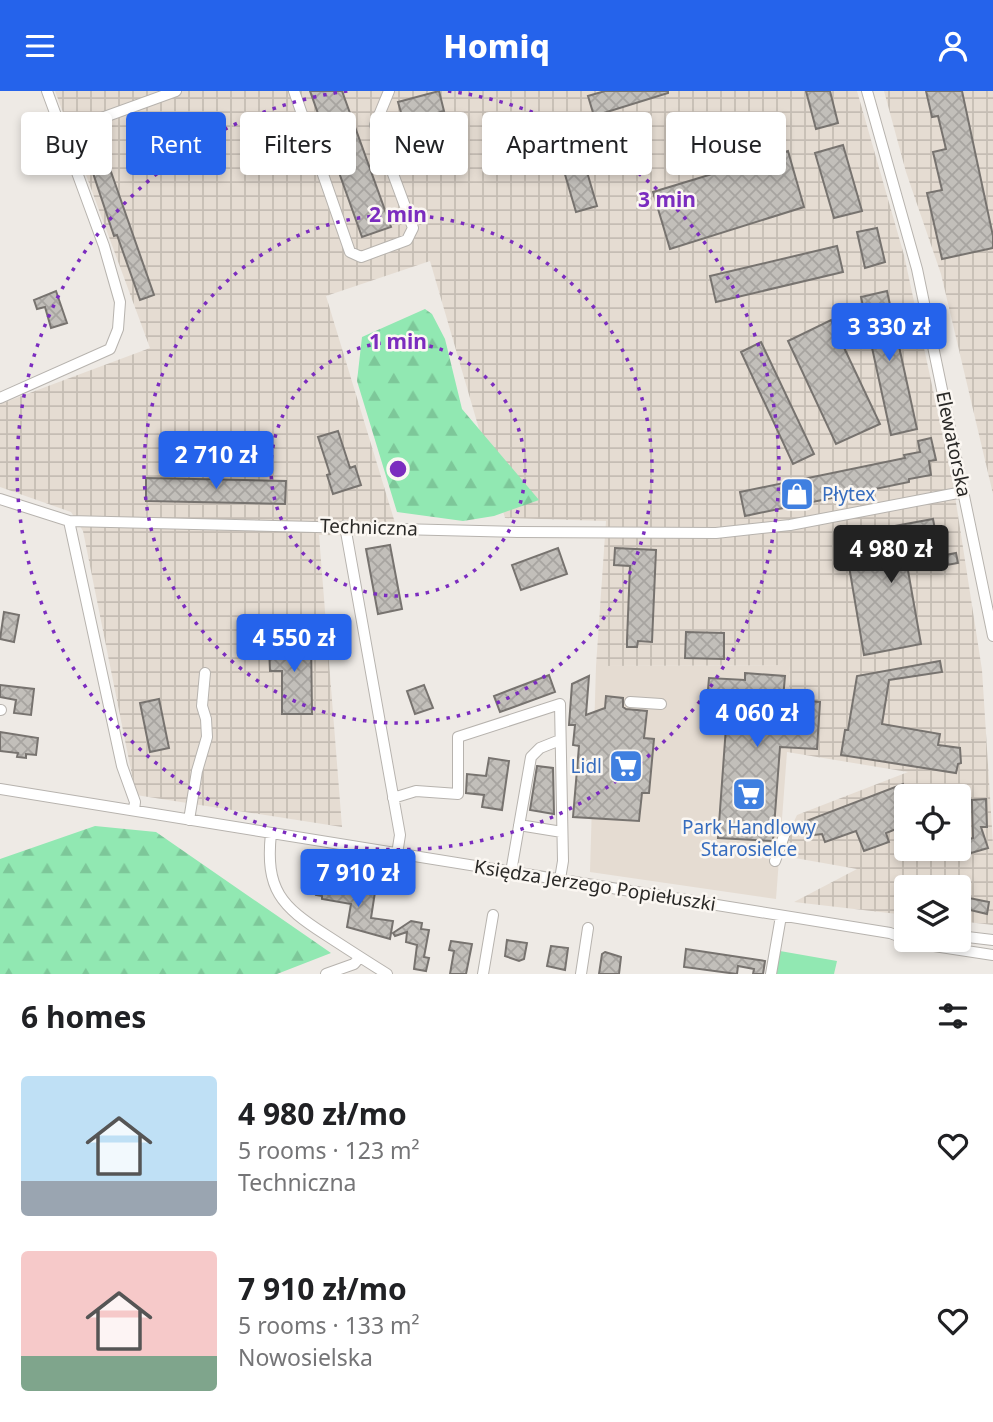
<!DOCTYPE html>
<meta charset="utf-8">
<style>
body{margin:0;font-family:"Noto Sans",sans-serif;background:#f6f6f6;color:#202124;height:100vh;display:flex;flex-direction:column;font-size:26px;white-space:nowrap}
*{box-sizing:border-box;margin:0}
p{font-size:23px;color:#757577}
.icon{flex:none;width:38px;height:38px;fill:none;stroke:currentColor;stroke-width:2;stroke-linecap:round;stroke-linejoin:round}
.map{position:relative;height:883px;overflow:hidden}
.sheet{display:flex;flex-direction:column;background:#fff;flex:1}
.sheet>*{flex:none}
.banner{position:absolute;left:21px;top:21px;width:952px;height:63px;display:flex;gap:14px}
.tools{position:absolute;left:894px;top:693px;display:grid;gap:14px}
.tools a{display:grid;place-items:center;width:77px;height:77px;border-radius:7px;background:#fff;box-shadow:0 4px 10px #0003;font-size:35px}
.price{position:absolute;translate:-50% -60px;padding:0 16px;border-radius:7px;background:#2563eb;color:#fff;font-size:23px;line-height:46px;filter:drop-shadow(0 2px 4px #0008)}
.price::after{content:'';position:absolute;left:50%;top:42px;width:21px;height:16px;margin-left:-10px;background:inherit;clip-path:polygon(0 0,100% 0,50% 100%)}
.price.on{background:#222;color:#fff}
ul{padding:0;list-style:none}
li{display:flex;align-items:center;gap:21px;height:175px;padding:0 21px}
li span{display:grid;place-items:center;flex:none;width:196px;height:140px;border-radius:7px;color:#555}
li>.icon{margin-inline-start:auto}
span .icon{width:84px;height:84px;fill:#fffc;stroke-width:1}
li b{font-size:30px}
h2{display:flex;justify-content:space-between;align-items:center;height:84px;padding:0 21px;font-size:30px}
.tag{padding:0 24px;border-radius:7px;background:#fff;box-shadow:0 4px 10px #0003;font-size:24px;line-height:63px}
.tag.on{background:#2563eb;color:#fff}
header{display:flex;justify-content:space-between;align-items:center;height:91px;padding:0 21px;background:#2563eb;color:#fff;font-size:32px;font-weight:800}
.map>svg:first-child{display:block}
.built{fill:#e5dcd2}
.industrial{fill:url(#industrial-grid);fill-rule:evenodd}
.forest{fill:url(#forest-firs)}
.green{fill:#91e8b2}
.building{fill:url(#building-cross-hatch);stroke:#77736f;stroke-width:2}
.lines{fill:none;stroke-linecap:round;stroke-linejoin:round}
.minor-casing{stroke:#b7b3ae;stroke-width:12}
.minor{stroke:#fff;stroke-width:10}
.ring{fill:none;stroke:#7b2cbf;stroke-width:3.5;stroke-dasharray:3.5 7}
.labels{text-anchor:middle;stroke-width:5;stroke-linejoin:round;paint-order:stroke}
.street-label{font-size:19px;fill:#2a2927;stroke:#fbf7f2}
.shop-label{font-size:19px;fill:#366cbe;stroke:#fbf7f2;text-anchor:start}
.centre{fill:#7b2cbf;stroke:#fbf7f2;stroke-width:3.5}
.ring-label{font-size:21px;text-anchor:middle;font-weight:bold;fill:#7b2cbf;stroke:#fbf7f2;stroke-width:5;stroke-linejoin:round;paint-order:stroke}
</style>
<header><svg class="icon" aria-label="menu" viewBox="0 0 24 24"><path d="M4 6h16M4 12h16M4 18h16"/></svg>Homiq<svg class="icon" aria-label="person" viewBox="0 0 24 24"><circle cx="12" cy="8" r="4"/><path d="M4 21q1-7 8-7t8 7"/></svg></header>
<div class="map">
<svg width="993" height="883" viewBox="0 0 993 883">
<defs>
<pattern id="industrial-grid" width="8" height="8" patternUnits="userSpaceOnUse" patternTransform="scale(1.75)"><rect width="8" height="8" fill="#e5dcd2"/><path d="M0 4h8M4 0v8" fill="none" stroke="#c5bdb4"/></pattern>
<pattern id="forest-firs" width="22" height="20" patternUnits="userSpaceOnUse" patternTransform="scale(1.75)"><rect width="22" height="20" fill="#91e8b2"/><path d="M5 1l3.5 6h-7zM16 11l3.5 6h-7z" fill="#7dc799"/></pattern>
<pattern id="building-cross-hatch" width="8" height="8" patternUnits="userSpaceOnUse" patternTransform="scale(1.75)"><rect width="8" height="8" fill="#c2bfba"/><path d="M0 0l8 8M0 8l8-8" fill="none" stroke="#a7a4a0"/></pattern>
</defs>
<rect width="100%" height="100%" fill="#eeeae5"/>
<path class="built" d="M790,574L787,661L776,808L590,781L596,575Z"/>
<path class="industrial" d="M55,0H857L904,164L953,392L982,579L993,753V834L959,830V796H906V824L794,811L857,778L778,764L797,724L908,681L787,661L790,574L596,575L606,430L505,427L430,170L326,205L399,445L319,444L342,736L136,704L83,440L71,421L0,396V313L150,257ZM906,705H959V758H906Z
M884,0H993V403L941,183L906,81Z"/>
<path class="forest" d="M425,218L432,223L445,248L462,318L539,409L494,425L463,430L397,421L357,290L362,246Z
M95,735L156,741L331,862L277,883H0V768Z"/>
<path class="green" d="M780,860L837,870L834,883H776Z"/>
<path class="building" d="M310,0H342L391,136L362,146Z
M439,0L444,20L404,32L398,11Z
M605,0H668V2L594,25L588,5Z
M806,0H830L838,32L816,38Z
M926,0H962L993,145V157L942,168L927,102L942,99L933,61L946,58L938,25L932,26Z
M575,40L597,115L576,121L554,46Z
M843,54L862,120L834,127L815,62Z
M102,55L154,204L140,209L117,144L114,145L86,61Z
M788,60L804,116L670,158L653,101Z
M877,137L885,171L865,177L857,141Z
M837,155L843,181L716,211L710,185Z
M56,200L67,232L51,237L45,216L37,218L34,209Z
M887,200L917,338L891,344L861,206Z
M831,229L880,333L836,353L788,250Z
M761,251L814,363L793,373L741,261Z
M338,340L350,377L355,375L361,394L333,403L327,384L330,383L318,346Z
M931,347L936,369L929,370L931,384L909,388V391L745,425L740,401L905,367L904,364L920,361L918,350Z
M146,387L286,390L285,413L146,410Z
M933,428L940,465L956,462L958,472L924,478L920,454L904,457L921,553L864,564L848,469H846L843,455L891,447L889,436Z
M390,454L402,518L378,523L366,458Z
M558,457L567,483L521,499L512,474Z
M615,457L656,459L652,551L638,550L637,556H627V549L630,475L614,474Z
M4,521L19,524L14,551L0,548Z
M686,541L724,542V568L685,567Z
M281,548H311L312,623H282V580H270L269,556H281Z
M940,570L942,581L889,589L882,633L940,643L938,654L960,657L961,672L958,673L956,682L841,664L845,639H848L857,585Z
M745,582L785,585L783,608L820,611L817,658L780,656L773,750L718,747L727,622L706,621L709,587L745,589Z
M549,584L555,601L500,621L494,605Z
M589,585L586,624L605,617L606,605L623,607V616L626,618L647,620L644,647L654,648L649,702H642L639,730L573,726L579,655L573,654L575,634H569L572,593Z
M0,594L34,598L31,624L14,622L16,609L0,606Z
M424,594L433,617L415,623L407,600Z
M159,608L169,657L150,661L140,612Z
M0,641L38,647L36,664L26,663V667L17,666L18,662L0,660Z
M489,667L509,670L502,719L482,716L484,704L466,702L467,683L486,685Z
M537,675L553,677L554,723L530,719Z
M903,693L906,702V734L886,742L889,751L864,760L856,740L825,751L822,743L814,744L811,740L804,743L801,732Z
M986,708L987,736H981L988,757L961,765L959,751L973,747L972,709Z
M318,792L375,801L371,827L393,830L390,848L347,836L351,813L322,808V805L316,804Z
M969,807L989,811L987,823L966,818Z
M411,830L422,832L421,838L429,839L424,866L429,867L426,880L414,878L417,854L406,851L407,841L395,845L393,842Z
M507,849L527,852L524,868L519,870L505,865Z
M451,850L472,853L466,883H450L454,860L449,859Z
M551,855L568,857L565,879L547,875Z
M686,858L765,870L763,883H753L754,878L738,875L737,883L684,876Z
M605,861L621,866L619,883H599L602,863Z"/>
<g class="lines">
<g class="minor-casing">
<path id="minor" d="M294,0L350,161L361,166L407,149L413,137L375,34L389,0
M867,0L917,178L993,545
M63,41L176,0
M0,307L110,258L118,238L120,211L104,155L47,0
M0,408L69,430L518,441L716,442L790,434L963,401
M69,430L122,675L135,711L134,719
M345,435L400,744L397,763
M630,611L661,613
M0,619H1
M0,698L890,842L906,848
M393,707L416,700L458,703V646L560,613L563,770L560,788
M189,729L197,680L207,646L206,628L202,615L205,582
M519,734L562,741
M271,742C265,799 281,815 326,844C346,857 366,870 387,883
M775,770L785,742
M511,781L531,666L540,657L560,649
M959,845L993,849
M909,849L921,853L993,864
M326,883L354,873L360,866
M483,883L493,824
M581,883L588,837
M771,883L781,825"/>
</g>
<use href="#minor" class="minor"/>
</g>
<g class="ring">
<circle cx="398" cy="378" r="127"/>
<circle cx="398" cy="378" r="254"/>
<path d="M448 0A381 381 0 1 1 348 0"/>
</g>
<defs>
<g id="shop-square" transform="scale(1.75)"><rect x="-9" y="-9" width="18" height="18" rx="4" fill="#3f7fe0" stroke="#fbf7f2"/><path d="M-5-2.5h2.3a2.7 3.5 0 0 1 5.4 0H5L5.5 6h-11ZM-1.5-2.5h3a1.5 2.3 0 0 0-3 0Z" fill="#fff"/></g>
<g id="supermarket-square" transform="scale(1.75)"><rect x="-9" y="-9" width="18" height="18" rx="4" fill="#3f7fe0" stroke="#fbf7f2"/><path d="M-6-5.5h2.5l.6 2H6L4.5 2H-2.5L-4.4-4H-6ZM-1.5 3.2a1.3 1.3 0 1 0 .1 0ZM3 3.2a1.3 1.3 0 1 0 .1 0Z" fill="#fff"/></g>
</defs>
<g fill-rule="evenodd">
<use href="#shop-square" x="797" y="403"/>
<use href="#supermarket-square" x="626" y="675"/>
<use href="#supermarket-square" x="749" y="703"/>
</g>
<g class="labels">
<g class="street-label">
<text transform="translate(954 353) rotate(78)" y="7">Elewatorska</text>
<text transform="translate(369 436) rotate(2)" y="7">Techniczna</text>
<text transform="translate(595 794) rotate(9)" y="7">Księdza Jerzego Popiełuszki</text>
</g>
<g class="shop-label">
<text x="822" y="410">Płytex</text>
<text x="602" y="682" text-anchor="end">Lidl</text>
<text x="749" y="743" text-anchor="middle">Park Handlowy<tspan x="749" dy="22">Starosielce</tspan></text>
</g>
</g>
<circle cx="398" cy="378" r="10" class="centre"/>
<g class="ring-label">
<text x="667" y="116">3 min</text>
<text x="398" y="131">2 min</text>
<text x="398" y="258">1 min</text>
</g>
</svg>
<div class="tools">
<a><svg class="icon" aria-label="locate" viewBox="0 0 24 24"><circle cx="12" cy="12" r="6"/><path d="M12 2v4M12 18v4M2 12h4M18 12h4"/></svg></a>
<a><svg class="icon" aria-label="layers" viewBox="0 0 24 24"><path d="M12 4l9 5-9 5-9-5zM3 14l9 5 9-5"/></svg></a>
</div>
<b class="price" style="left:889px;top:272px">3 330 zł</b>
<b class="price" style="left:216px;top:400px">2 710 zł</b>
<b class="price on" style="left:891px;top:494px">4 980 zł</b>
<b class="price" style="left:294px;top:583px">4 550 zł</b>
<b class="price" style="left:757px;top:658px">4 060 zł</b>
<b class="price" style="left:358px;top:818px">7 910 zł</b>
<div class="banner">
<a class="tag">Buy</a>
<a class="tag on">Rent</a>
<a class="tag">Filters</a>
<a class="tag">New</a>
<a class="tag">Apartment</a>
<a class="tag">House</a>
</div>
</div>
<section class="sheet">
<h2>6 homes<svg class="icon" aria-label="filters" viewBox="0 0 24 24"><path d="M4 7h16M4 17h16"/><circle cx="9" cy="7" r="2"/><circle cx="15" cy="17" r="2"/></svg></h2>
<ul>
<li><span style="background:linear-gradient(#bfe0f5 75%,#9aa5b1 0)"><svg class="icon" aria-label="home" viewBox="0 0 24 24"><path d="M3 11l9-7 9 7M6 9v11h12V9"/></svg></span><div><b>4 980 zł/mo</b><p>5 rooms · 123 m²</p><p>Techniczna</p></div><svg class="icon" aria-label="heart" viewBox="0 0 24 24"><path d="M12 20l-8-8c-3-5 5-10 8-4 3-6 11-1 8 4z"/></svg></li>
<li><span style="background:linear-gradient(#f6c9c9 75%,#7fa58c 0)"><svg class="icon" aria-label="home" viewBox="0 0 24 24"><path d="M3 11l9-7 9 7M6 9v11h12V9"/></svg></span><div><b>7 910 zł/mo</b><p>5 rooms · 133 m²</p><p>Nowosielska</p></div><svg class="icon" aria-label="heart" viewBox="0 0 24 24"><path d="M12 20l-8-8c-3-5 5-10 8-4 3-6 11-1 8 4z"/></svg></li>
</ul>
</section>
